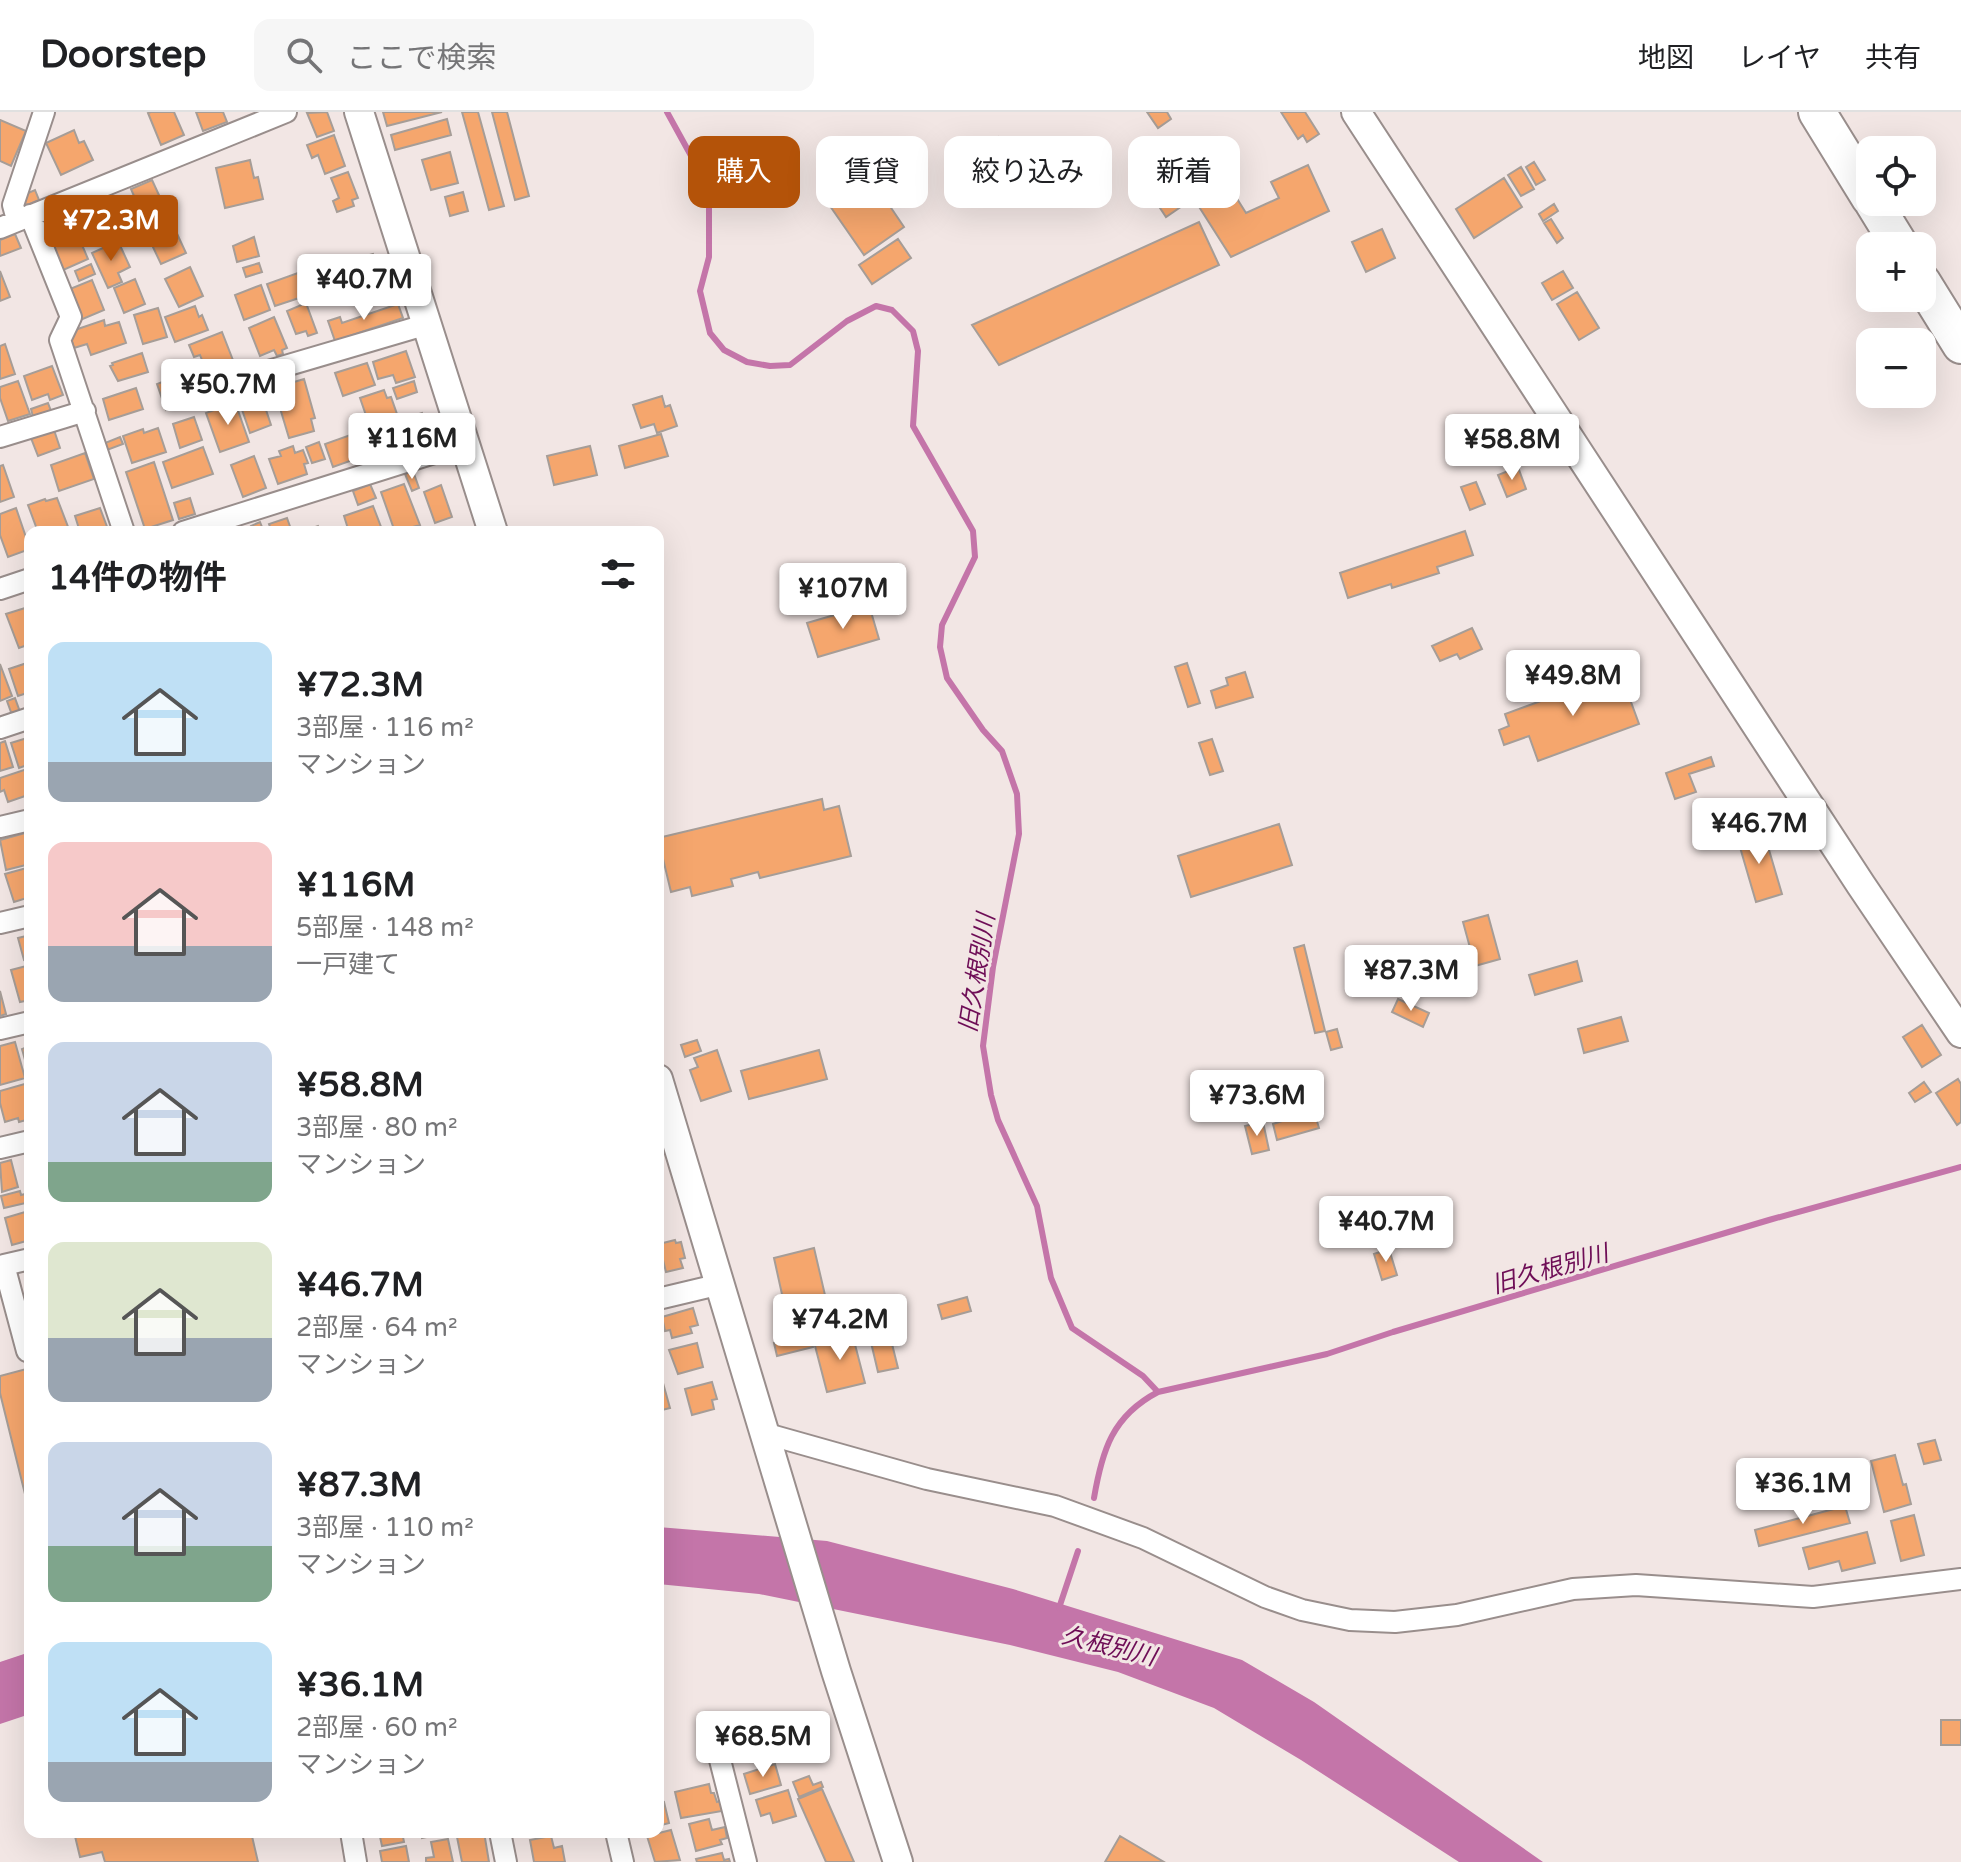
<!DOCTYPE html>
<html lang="ja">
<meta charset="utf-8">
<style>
body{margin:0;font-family:"Varela Round","Noto Sans JP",sans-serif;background:#f6f6f6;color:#202124;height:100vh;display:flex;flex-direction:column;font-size:30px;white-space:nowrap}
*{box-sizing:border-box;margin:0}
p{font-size:26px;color:#757577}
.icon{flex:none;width:44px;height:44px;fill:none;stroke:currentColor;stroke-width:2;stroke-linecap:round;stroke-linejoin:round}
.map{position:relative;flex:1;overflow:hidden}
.sheet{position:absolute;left:24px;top:414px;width:640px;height:1312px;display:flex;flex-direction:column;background:#fff;border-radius:16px;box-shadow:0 8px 32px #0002}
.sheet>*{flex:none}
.top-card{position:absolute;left:688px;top:24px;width:760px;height:72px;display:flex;gap:16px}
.buttons{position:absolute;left:1856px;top:24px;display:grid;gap:16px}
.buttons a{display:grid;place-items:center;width:80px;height:80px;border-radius:16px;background:#fff;box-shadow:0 8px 32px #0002;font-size:40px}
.price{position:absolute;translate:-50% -68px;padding:0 18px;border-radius:8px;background:#fff;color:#222;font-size:26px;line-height:52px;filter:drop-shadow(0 2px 4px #0008)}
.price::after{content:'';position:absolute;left:50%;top:48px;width:24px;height:18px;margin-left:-12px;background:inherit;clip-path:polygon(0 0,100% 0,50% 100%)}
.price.on{background:#b45309;color:#fff}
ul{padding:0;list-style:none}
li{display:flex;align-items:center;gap:24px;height:200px;padding:0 24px}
li span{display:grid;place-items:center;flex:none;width:224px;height:160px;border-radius:16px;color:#555}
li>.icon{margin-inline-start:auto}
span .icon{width:96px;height:96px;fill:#fffc;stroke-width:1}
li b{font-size:34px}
h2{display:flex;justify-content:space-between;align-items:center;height:96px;padding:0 24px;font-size:34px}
.tag{padding:0 28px;border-radius:16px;background:#fff;box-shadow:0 8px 32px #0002;font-size:28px;line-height:72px}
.tag.on{background:#b45309;color:#fff}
header{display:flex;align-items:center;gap:48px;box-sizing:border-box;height:112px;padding:0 40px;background:#fff;border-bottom:2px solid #e0e0e0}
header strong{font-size:38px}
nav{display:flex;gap:44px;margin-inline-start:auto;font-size:28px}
.search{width:560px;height:72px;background:#f6f6f6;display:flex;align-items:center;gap:20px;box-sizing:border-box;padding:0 28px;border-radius:16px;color:#757577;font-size:30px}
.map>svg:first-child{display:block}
.water{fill:#c475a9}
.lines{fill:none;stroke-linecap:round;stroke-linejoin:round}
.stream{stroke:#c475a9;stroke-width:6}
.building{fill:#f5a66d;stroke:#a69d97;stroke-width:2}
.street-casing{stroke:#998e8c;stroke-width:24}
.secondary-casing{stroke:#998e8c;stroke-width:32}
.highway-casing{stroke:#998e8c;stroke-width:40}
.street{stroke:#fff;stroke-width:20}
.secondary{stroke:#fff;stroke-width:28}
.highway{stroke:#fff;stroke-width:36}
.labels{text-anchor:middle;stroke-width:6;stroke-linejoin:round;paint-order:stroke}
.water-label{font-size:24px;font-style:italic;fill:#6e0d56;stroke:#f2e6e4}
</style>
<header>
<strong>Doorstep</strong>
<div class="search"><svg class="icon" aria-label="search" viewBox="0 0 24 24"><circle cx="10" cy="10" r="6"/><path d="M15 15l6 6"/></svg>ここで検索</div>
<nav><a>地図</a><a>レイヤ</a><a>共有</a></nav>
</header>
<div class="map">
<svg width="1961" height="1750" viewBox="0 0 1961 1750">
<rect width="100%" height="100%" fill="#f2e6e4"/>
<path class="water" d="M658,1415L827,1429L1013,1477L1242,1548L1314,1590L1543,1750H1459L1301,1648L1214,1596L1118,1560L1010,1533L759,1482L658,1472Z
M30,1540V1602L0,1612V1550Z"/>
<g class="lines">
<path class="stream" d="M667,0L695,51L709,89V145L700,179L710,221L724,238L747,250L770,254L790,253L847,209L876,194L892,198L913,219L918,239L913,314L973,419L975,445L942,513L940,535L947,566L983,618L1002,639L1017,682L1019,722L993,855L983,934L991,983L998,1008L1037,1094L1051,1166L1072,1216L1143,1264L1158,1280L1327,1242L1393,1220L1769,1108L1961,1055
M1094,1386C1102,1339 1112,1304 1158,1280
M1059,1496L1078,1439"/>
</g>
<path class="building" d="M151,0H174L184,23L161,33L148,1Z
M196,0H223L227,10L203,19Z
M327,0L334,19L317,25L307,1Z
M383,0H442L387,14Z
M462,0H478L504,94L489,98Z
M492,0H507L529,84L515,88Z
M1147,0H1167L1171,7L1158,16Z
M1281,0H1305L1319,22L1307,30L1303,23L1298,27Z
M447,7L451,23L395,38L391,23Z
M0,8L26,19L11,54L0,49Z
M74,18L79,31L84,29L93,48L61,63L46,31Z
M334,23L345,54L325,62L318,43L312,46L307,33Z
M998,25L1012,47L993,59L979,36Z
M450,40L458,71L431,78L422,48Z
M1219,44L1233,65L1226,69L1246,101L1279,86L1271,70L1308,53L1329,99L1231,145L1182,68Z
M250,48L254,66L258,65L263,87L225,96L216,56Z
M1534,50L1545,68L1536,73L1526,55Z
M1158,52L1185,92L1166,105L1139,64Z
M862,53L904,115L864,143L821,81Z
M1521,55L1534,77L1521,84L1508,63Z
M982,56L986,64L968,75L964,68Z
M348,60L358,86L352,88L354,94L337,100L333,89L339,86L331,66Z
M1504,66L1522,95L1474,126L1456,97Z
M152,68L164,94L142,103L139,95L133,98L128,86L134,84L131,77Z
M35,78L39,88L25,94L21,84Z
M463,80L468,99L450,104L445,85Z
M104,90L116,117L93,127L81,100Z
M1554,92L1558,99L1543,109L1539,102Z
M71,107L88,147L61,159L43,119Z
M1551,107L1563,126L1557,131L1544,111Z
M1199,110L1219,153L999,253L972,213Z
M173,113L186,141L161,152L152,133L158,130L154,122Z
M1382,117L1395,146L1366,160L1352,130Z
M15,122L21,136L0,144V128Z
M254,125L259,144L237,150L233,134Z
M898,127L911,146L872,172L859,153Z
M118,129L130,155L118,161L122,170L108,176L92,141Z
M373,142L381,168L346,178L338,152Z
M259,151L262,160L246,165L243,156Z
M91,152L95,162L79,169L75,159Z
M336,153L343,178L322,184L314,159Z
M190,155L203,184L179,195L165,167Z
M309,157L317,180L275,194L267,172Z
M0,159L10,185L0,189Z
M1563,159L1573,176L1552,188L1542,171Z
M135,167L145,192L124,201L114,176Z
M92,168L104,198L78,209L65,179Z
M261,173L270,198L244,208L235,183Z
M1577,180L1599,216L1579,228L1557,192Z
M306,191L317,221L308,224L306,219L296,222L287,199Z
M398,192L403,206L335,229L328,209L340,205L342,211Z
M195,194L199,205L202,203L208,218L175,230L165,205Z
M158,196L167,225L143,232L134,203Z
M274,205L287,236L282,238L283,242L277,244L274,238L260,244L249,216Z
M104,208L105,214L119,210L126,231L91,243L87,232L74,236L69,220Z
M222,220L236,256L209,266L200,243L194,245L189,233Z
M5,232L15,262L0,267V234Z
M406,239L415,265L396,271L393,263L378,267L373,250Z
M142,241L148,260L118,269L110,254L113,253L112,251Z
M367,251L375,273L343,284L335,261Z
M52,254L63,283L50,288L48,282L32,288L24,264Z
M180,263L189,290L166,298L157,272Z
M304,267L315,306L311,307L314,319L289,326L274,276Z
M18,269L30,302L8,309L0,286V275Z
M414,269L417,280L397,287L393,276Z
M136,276L143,297L109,308L103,287Z
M252,277L254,285L261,283L271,313L250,321L237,283Z
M384,278L387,286L391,285L398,305L370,315L360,286Z
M662,284L665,295L670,293L677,314L657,321L654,312L641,316L633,293Z
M235,290L249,330L220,340L206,301Z
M48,291L51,299L33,305L31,297Z
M422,301L430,326L392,339L385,318L412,310L410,305Z
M194,305L202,328L180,336L173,312Z
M158,316L166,340L132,351L123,324L143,317L144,321Z
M54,318L60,336L38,344L31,326Z
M356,321L364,344L333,355L325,332Z
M661,322L668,344L625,356L619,334Z
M120,325L123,332L107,338L105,331Z
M319,330L325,347L312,351L306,335Z
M293,334L295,341L303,338L308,351L304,352L307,362L278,372L269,347L281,344L279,339Z
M590,334L597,363L554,373L547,344Z
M203,335L213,362L172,376L163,350Z
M85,341L94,367L59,379L51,353Z
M254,344L266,376L243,385L231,353Z
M154,350L173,408L145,417L126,360Z
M3,353L14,385L0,390V354Z
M1518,355L1526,377L1507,385L1498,363Z
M413,359L419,376L412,379L405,362Z
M1476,370L1485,392L1470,398L1461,375Z
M370,372L376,386L358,393L353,379Z
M404,372L420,413L395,420L381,380Z
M441,373L452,405L435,411L424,380Z
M57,386L70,420H38L28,393L45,387L46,389Z
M190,386L195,402L179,407L174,391Z
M373,394L383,420H349L344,404Z
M16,396L30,437L8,445L0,423V402Z
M100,396L109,420H80L75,404Z
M287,406L292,420H272L269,412Z
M260,410L264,420H253L251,414Z
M318,414L320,420H301Z
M1465,419L1473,443L1437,455L1439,461L1392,476L1391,472L1348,486L1340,461Z
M869,493L879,527L818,545L807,511Z
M25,496L30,510V532L19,536L6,502Z
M1472,516L1482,537L1460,547L1457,542L1440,549L1432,534Z
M30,550V580L18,584L9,557Z
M1187,551L1200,591L1188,595L1175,555Z
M0,552L12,584L0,589Z
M1245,560L1253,585L1216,596L1211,579L1228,573L1226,566Z
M1620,560L1639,612L1538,649L1529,624L1504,633L1499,618L1509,614L1505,602Z
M15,586L20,600L12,603L7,589Z
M30,625V652L19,656L11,631Z
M1212,627L1223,659L1210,663L1199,631Z
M5,629L13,655L0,659V631Z
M1711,645L1714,654L1689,662L1696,680L1675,687L1666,661Z
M27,657L30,667V685L26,686L25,684L8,690L4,678L0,680V666Z
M822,687L824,698L839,694L851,744L760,766L758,760L731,767L733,774L692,784L690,775L671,780L658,726Z
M1279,712L1292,753L1191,785L1178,744Z
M1755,720L1757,723L1764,721L1782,782L1756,790L1737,725Z
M25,721L30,737V752L6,758L0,728Z
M30,755V785L14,790L5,762Z
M1488,803L1500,847L1475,854L1463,810Z
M30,823V846L24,848L18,826Z
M1304,833L1325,919L1315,921L1294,836Z
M1577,849L1582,869L1535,883L1529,863Z
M30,853V888L20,890L11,858Z
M0,879L6,902L0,904Z
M1398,887L1429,901L1423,915L1392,900Z
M1621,905L1628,929L1584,941L1578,917Z
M1922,913L1941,943L1922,955L1903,925Z
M1337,917L1342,935L1331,938L1326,920Z
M697,928L701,939L685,945L681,933Z
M15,930L25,966L0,973V934Z
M30,934V966L22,937Z
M717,938L731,979L701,989L690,958L698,955L694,946Z
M819,938L827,967L749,987L741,959Z
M1958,967L1961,972V1010L1957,1013L1936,981Z
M1924,970L1931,980L1915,990L1909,981Z
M28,971L30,1007L19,1010L18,1006L5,1010L0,991V979Z
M1313,996L1319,1016L1277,1028L1273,1012L1282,1009L1281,1005Z
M1263,1010L1269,1038L1252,1042L1245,1014Z
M11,1048L18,1075L2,1080L0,1051Z
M20,1079L21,1083L29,1081L30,1090L4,1096L1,1084Z
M25,1100L30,1128L12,1133L5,1106Z
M675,1128L676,1131L681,1130L685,1146L680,1147L683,1156L666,1160L659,1132Z
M814,1136L828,1196L787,1205L774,1146Z
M1389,1137L1397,1163L1382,1168L1374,1142Z
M967,1185L971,1199L942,1207L938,1193Z
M693,1196L698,1213L690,1215L692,1221L672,1226L670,1218L665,1219L662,1205Z
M894,1216L897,1231L892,1232L898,1256L878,1260L869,1222Z
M852,1221L865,1271L827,1280L814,1230Z
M810,1222L813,1235L777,1244L774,1231Z
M697,1231L703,1255L678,1262L669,1238Z
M30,1256V1381L25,1382L0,1281V1264Z
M712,1270L717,1287L712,1288L714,1297L692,1303L685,1277Z
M663,1271L670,1296L658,1299V1273Z
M1935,1328L1941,1348L1924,1352L1918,1332Z
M1895,1343L1903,1373L1906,1372L1911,1392L1884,1400L1871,1349Z
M1845,1394L1850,1411L1759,1434L1755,1418Z
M1914,1403L1924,1443L1901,1449L1891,1409Z
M1867,1420L1875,1451L1842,1459L1839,1449L1809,1457L1803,1436Z
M1941,1608H1961V1633H1941Z
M775,1652L781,1673L750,1682L744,1662Z
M809,1664L813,1673L821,1670L823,1675L799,1685L793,1670Z
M709,1672L711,1681H714L717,1690L720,1689L722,1699L681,1706L675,1680Z
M822,1677L854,1750H826L798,1687Z
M788,1678L796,1704L773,1711L770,1701L761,1704L756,1688Z
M664,1690L669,1711L658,1714V1692Z
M709,1707L712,1718L725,1715L727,1726L720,1728L722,1732L696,1739L689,1712Z
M671,1718L680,1748L655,1750L647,1724Z
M74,1720H251L258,1750H105L102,1740L80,1745Z
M379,1720H402L404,1730L382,1734Z
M421,1720H445V1721L422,1726Z
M456,1720H472V1722L484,1720L489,1750H462Z
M551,1724L554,1736L562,1734L565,1750H534L530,1728Z
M1120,1724L1164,1750H1105Z
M448,1727L453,1750H426V1746L434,1745L431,1730Z
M406,1734L409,1750H382L380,1739Z
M722,1741L724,1748L729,1747L730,1750H697L696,1747Z"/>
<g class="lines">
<g class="street-casing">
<path id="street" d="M30,103L71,205L60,228L124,420
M17,108L13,93L44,0
M0,116L286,0
M207,277L428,212
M0,325L85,299
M183,420L466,331
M0,477L30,467
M0,616L30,606
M0,715L30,708
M0,811L30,804
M0,917L30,910
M0,1036L30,1029
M30,1147L4,1153L27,1239L30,1238
M658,1187L721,1172
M767,1322L927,1367L1055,1394L1143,1426L1265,1485L1302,1498L1350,1508L1395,1510L1457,1503L1573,1477L1636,1473L1813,1485L1961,1467
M719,1644L746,1750
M351,1720L356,1750
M500,1720L506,1750
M616,1720L623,1750"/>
</g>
<g class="secondary-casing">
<path id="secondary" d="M359,0L493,420
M1356,0L1861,773L1961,921
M658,967L836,1559L898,1750"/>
</g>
<g class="highway-casing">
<path id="highway" d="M1817,0L1870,86
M1873,90L1900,134
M1922,170L1961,233"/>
</g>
<use href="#street" class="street"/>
<use href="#secondary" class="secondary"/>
<use href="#highway" class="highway"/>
</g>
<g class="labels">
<g class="water-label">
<text transform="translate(977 861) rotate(-81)" y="8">旧久根別川</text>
<text transform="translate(1550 1157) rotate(-16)" y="8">旧久根別川</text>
<text transform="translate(1109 1534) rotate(14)" y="8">久根別川</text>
</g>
</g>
</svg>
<div class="buttons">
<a><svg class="icon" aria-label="locate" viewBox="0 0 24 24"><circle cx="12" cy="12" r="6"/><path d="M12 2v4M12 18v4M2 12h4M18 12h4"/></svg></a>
<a>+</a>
<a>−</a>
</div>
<b class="price on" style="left:111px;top:151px">¥72.3M</b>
<b class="price" style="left:364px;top:210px">¥40.7M</b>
<b class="price" style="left:228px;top:315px">¥50.7M</b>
<b class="price" style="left:412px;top:369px">¥116M</b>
<b class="price" style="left:1512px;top:370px">¥58.8M</b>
<b class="price" style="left:843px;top:519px">¥107M</b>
<b class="price" style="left:1573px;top:606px">¥49.8M</b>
<b class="price" style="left:1759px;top:754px">¥46.7M</b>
<b class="price" style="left:1411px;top:901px">¥87.3M</b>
<b class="price" style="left:1257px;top:1026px">¥73.6M</b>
<b class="price" style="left:1386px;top:1152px">¥40.7M</b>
<b class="price" style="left:840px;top:1250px">¥74.2M</b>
<b class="price" style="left:1803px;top:1414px">¥36.1M</b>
<b class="price" style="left:763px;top:1667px">¥68.5M</b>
<div class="top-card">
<a class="tag on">購入</a>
<a class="tag">賃貸</a>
<a class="tag">絞り込み</a>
<a class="tag">新着</a>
</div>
<section class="sheet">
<h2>14件の物件<svg class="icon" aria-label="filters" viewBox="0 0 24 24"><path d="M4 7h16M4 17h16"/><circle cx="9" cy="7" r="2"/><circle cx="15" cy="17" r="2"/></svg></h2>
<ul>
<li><span style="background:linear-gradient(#bfe0f5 75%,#9aa5b1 0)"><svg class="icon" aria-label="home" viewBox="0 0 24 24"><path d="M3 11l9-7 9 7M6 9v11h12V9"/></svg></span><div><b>¥72.3M</b><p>3部屋 · 116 m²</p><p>マンション</p></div></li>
<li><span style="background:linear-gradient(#f6c9c9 65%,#9aa5b1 0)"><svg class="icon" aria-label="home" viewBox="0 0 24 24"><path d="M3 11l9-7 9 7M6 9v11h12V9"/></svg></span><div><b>¥116M</b><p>5部屋 · 148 m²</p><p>一戸建て</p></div></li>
<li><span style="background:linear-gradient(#c9d6e8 75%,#7fa58c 0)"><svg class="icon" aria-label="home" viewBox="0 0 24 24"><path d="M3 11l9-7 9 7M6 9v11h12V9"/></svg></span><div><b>¥58.8M</b><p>3部屋 · 80 m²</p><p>マンション</p></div></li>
<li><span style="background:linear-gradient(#dfe7d0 60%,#9aa5b1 0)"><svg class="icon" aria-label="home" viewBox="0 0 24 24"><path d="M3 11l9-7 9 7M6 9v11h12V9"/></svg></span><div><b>¥46.7M</b><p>2部屋 · 64 m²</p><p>マンション</p></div></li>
<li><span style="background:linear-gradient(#c9d6e8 65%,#7fa58c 0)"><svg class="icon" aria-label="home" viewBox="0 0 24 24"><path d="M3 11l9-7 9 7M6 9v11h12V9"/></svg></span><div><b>¥87.3M</b><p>3部屋 · 110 m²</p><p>マンション</p></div></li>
<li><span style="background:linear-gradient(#bfe0f5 75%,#9aa5b1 0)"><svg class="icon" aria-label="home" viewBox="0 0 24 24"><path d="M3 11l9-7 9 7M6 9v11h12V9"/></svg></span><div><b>¥36.1M</b><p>2部屋 · 60 m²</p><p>マンション</p></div></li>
</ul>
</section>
</div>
